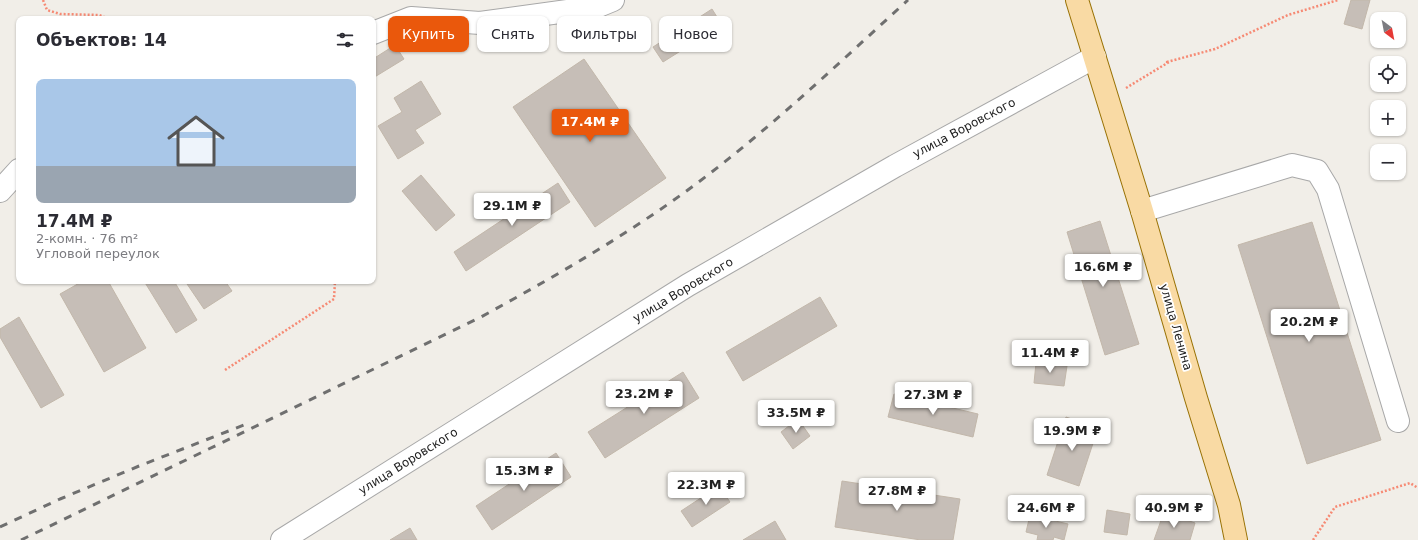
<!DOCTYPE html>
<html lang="ru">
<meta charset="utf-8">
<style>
body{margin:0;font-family:"DejaVu Sans",sans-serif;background:#f7f7f7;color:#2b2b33;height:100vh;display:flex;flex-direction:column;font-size:15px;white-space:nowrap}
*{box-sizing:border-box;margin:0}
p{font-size:13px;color:#7c7c81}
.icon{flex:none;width:22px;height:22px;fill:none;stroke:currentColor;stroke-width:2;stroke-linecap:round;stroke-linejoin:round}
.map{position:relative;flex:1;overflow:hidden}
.panel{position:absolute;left:16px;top:16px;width:360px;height:268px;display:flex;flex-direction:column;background:#fff;border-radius:8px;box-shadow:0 1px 3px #0004}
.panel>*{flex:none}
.top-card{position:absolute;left:388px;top:16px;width:380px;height:36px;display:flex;gap:8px}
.needle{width:26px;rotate:148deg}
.tools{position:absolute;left:1370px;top:12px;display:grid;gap:8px}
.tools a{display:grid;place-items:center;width:36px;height:36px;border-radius:8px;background:#fff;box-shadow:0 1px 3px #0004;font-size:20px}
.price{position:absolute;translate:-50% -34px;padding:0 9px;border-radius:4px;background:#fff;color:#222;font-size:13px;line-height:26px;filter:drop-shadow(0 1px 2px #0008)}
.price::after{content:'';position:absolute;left:50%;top:24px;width:12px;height:9px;margin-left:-6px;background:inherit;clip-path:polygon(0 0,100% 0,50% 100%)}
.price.active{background:#ea580c;color:#fff}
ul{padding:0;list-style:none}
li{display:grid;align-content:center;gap:8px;height:212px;padding:0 20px}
li span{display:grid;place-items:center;height:124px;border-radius:8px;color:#555}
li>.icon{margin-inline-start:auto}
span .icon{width:72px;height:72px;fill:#fffc;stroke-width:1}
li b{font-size:17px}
h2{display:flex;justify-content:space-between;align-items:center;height:48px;padding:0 20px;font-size:17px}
.pill{padding:0 14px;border-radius:8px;background:#fff;box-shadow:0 1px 3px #0004;font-size:14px;line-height:36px}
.pill.active{background:#ea580c;color:#fff}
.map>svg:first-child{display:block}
.building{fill:#c6beb7;stroke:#c2b7aa}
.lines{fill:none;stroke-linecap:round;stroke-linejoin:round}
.minor-casing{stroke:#a8a8a8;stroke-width:24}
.major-casing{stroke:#997205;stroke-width:24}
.path{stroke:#f68a74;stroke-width:2.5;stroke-dasharray:2 2;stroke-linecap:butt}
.minor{stroke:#fff;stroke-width:22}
.major{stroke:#f9daa4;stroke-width:22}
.rail{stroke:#6f6f6f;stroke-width:3;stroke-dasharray:8 8;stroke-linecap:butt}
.labels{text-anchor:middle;stroke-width:3.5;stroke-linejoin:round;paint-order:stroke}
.street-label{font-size:12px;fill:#212121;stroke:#fff}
</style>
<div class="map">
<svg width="1418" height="540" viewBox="0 0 1418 540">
<rect width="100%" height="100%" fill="#f1eee8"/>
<path class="building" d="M1351,0H1370L1362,29L1344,24Z
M712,9L722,25L663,62L653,47Z
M395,45L404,59L373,78V59Z
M584,59L666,178L595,227L513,107Z
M421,81L441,114L415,130L424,143L398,159L378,126L402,112L394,98Z
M421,175L455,215L436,231L402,191Z
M558,183L570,202L466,271L454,252Z
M1100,221L1139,344L1105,355L1067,232Z
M1312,222L1381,440L1307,464L1238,245Z
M83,281H108L146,348L104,372L60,294Z
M144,281H174L197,320L176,333Z
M185,281H225L232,291L204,309Z
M820,297L837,326L743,381L726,352Z
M19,317L64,395L41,408L0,337V329Z
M1036,363L1067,366L1064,386L1034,383Z
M683,372L699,398L605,458L588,432Z
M894,394L978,414L973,437L888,417Z
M1066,417L1098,428L1079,486L1047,475Z
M798,419L810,436L793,449L781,432Z
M556,453L571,477L492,530L476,506Z
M842,481L960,499L953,540H921L835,527Z
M719,486L730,502L692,527L681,511Z
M1107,510L1130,514L1127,535L1104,532Z
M1164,512L1195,523L1190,540H1154Z
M1030,515L1068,524L1064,540L1054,537L1053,540H1037L1038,535L1026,532Z
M775,521L786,540H743Z
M410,528L417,540H390Z"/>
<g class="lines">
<g class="minor-casing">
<path id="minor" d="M373,33L411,18L480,23L596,7L613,0
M0,191L19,170
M1142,211L1292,165L1317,171L1328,189L1398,421
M282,540L688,285L895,166L1095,57"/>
</g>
<g class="major-casing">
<path id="major" d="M1077,0L1142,211L1196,398L1229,505L1236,540"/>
</g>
<path class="path" d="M43,0L47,10L60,14L99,15L109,19
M1126,88L1169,62H1167L1215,49L1288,15L1338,0
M225,370L334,299L335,281
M1313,540L1335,507L1410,483L1418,488"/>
<use href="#minor" class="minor"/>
<use href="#major" class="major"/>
<path class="rail" d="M0,527L60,499L139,466L244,425
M21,540L481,317C541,284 601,250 658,211C748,150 828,73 908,0"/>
</g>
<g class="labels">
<g class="street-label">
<text transform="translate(964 128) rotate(-28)" y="4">улица Воровского</text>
<text transform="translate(683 290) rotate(-31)" y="4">улица Воровского</text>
<text transform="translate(1176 327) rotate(74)" y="4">улица Ленина</text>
<text transform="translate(408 461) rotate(-32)" y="4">улица Воровского</text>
</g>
</g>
</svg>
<div class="tools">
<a><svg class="needle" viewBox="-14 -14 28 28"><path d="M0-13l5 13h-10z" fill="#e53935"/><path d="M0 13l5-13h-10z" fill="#7c7c81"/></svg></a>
<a><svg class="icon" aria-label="locate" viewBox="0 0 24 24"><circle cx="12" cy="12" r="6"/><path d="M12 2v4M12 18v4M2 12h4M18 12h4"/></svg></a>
<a>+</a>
<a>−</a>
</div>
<b class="price active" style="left:590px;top:143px">17.4M ₽</b>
<b class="price" style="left:512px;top:227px">29.1M ₽</b>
<b class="price" style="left:1103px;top:288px">16.6M ₽</b>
<b class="price" style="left:1309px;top:343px">20.2M ₽</b>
<b class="price" style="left:1050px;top:374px">11.4M ₽</b>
<b class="price" style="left:644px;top:415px">23.2M ₽</b>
<b class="price" style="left:933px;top:416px">27.3M ₽</b>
<b class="price" style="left:796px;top:434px">33.5M ₽</b>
<b class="price" style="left:1072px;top:452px">19.9M ₽</b>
<b class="price" style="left:524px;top:492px">15.3M ₽</b>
<b class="price" style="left:706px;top:506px">22.3M ₽</b>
<b class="price" style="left:897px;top:512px">27.8M ₽</b>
<b class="price" style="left:1046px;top:529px">24.6M ₽</b>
<b class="price" style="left:1174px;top:529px">40.9M ₽</b>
<div class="top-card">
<a class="pill active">Купить</a>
<a class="pill">Снять</a>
<a class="pill">Фильтры</a>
<a class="pill">Новое</a>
</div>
<section class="panel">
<h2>Объектов: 14<svg class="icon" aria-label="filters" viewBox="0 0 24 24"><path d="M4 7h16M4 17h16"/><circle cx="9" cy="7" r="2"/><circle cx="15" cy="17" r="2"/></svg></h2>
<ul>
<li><span style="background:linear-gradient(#a9c7e8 70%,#9aa5b1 0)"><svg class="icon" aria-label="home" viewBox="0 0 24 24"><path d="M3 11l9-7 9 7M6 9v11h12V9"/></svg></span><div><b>17.4M ₽</b><p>2-комн. · 76 m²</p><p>Угловой переулок</p></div></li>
</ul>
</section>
</div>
